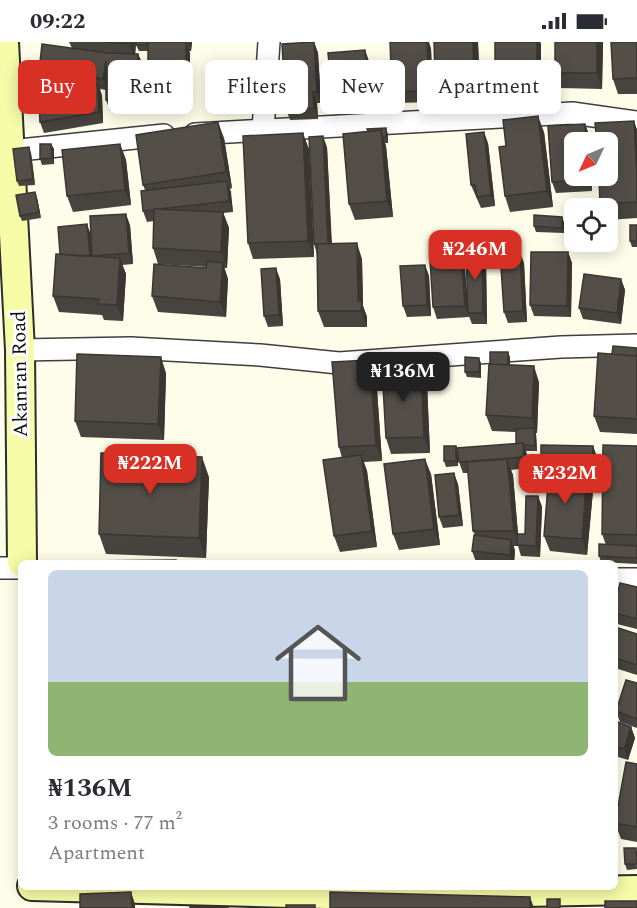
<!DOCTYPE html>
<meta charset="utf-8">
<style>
body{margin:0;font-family:Spectral,serif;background:#f7f7f7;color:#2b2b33;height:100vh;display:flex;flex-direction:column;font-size:22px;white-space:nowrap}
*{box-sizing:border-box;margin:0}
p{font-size:20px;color:#7c7c81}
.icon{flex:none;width:33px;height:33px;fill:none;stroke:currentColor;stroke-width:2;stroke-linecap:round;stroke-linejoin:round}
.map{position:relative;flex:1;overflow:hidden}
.panel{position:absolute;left:18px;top:518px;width:600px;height:330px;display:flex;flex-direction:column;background:#fff;border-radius:9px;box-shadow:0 3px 15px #0003}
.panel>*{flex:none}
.banner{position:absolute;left:18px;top:18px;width:602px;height:54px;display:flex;gap:12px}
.needle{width:39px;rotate:226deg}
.controls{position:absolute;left:564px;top:90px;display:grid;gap:12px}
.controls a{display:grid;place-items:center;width:54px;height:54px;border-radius:9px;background:#fff;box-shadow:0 3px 15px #0003;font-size:30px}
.price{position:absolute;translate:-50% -51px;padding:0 14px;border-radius:12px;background:#d93025;color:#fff;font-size:20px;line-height:39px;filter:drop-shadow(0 2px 3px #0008)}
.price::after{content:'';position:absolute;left:50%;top:36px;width:18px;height:14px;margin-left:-9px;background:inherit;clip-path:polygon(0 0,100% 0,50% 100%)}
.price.on{background:#222;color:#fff}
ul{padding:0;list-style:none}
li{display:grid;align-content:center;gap:12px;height:318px;padding:0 30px}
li+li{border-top:2px solid #e1e1e2}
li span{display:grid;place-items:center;height:186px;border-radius:9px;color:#555}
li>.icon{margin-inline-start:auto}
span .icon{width:108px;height:108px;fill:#fffc;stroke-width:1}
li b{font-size:26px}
.pill{padding:0 21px;border-radius:9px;background:#fff;box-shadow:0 3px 15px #0003;font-size:21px;line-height:54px}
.pill.on{background:#d93025;color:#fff}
.status{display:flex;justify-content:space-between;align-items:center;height:42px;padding:0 30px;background:#fff;direction:ltr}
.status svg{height:16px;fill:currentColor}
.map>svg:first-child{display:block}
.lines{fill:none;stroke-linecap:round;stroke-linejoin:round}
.street-casing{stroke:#3e3e3e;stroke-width:24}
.secondary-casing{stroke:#2d2d2d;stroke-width:32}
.street{stroke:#fff;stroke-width:21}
.secondary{stroke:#f6fba7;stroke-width:28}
.wall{fill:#47433e}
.shaded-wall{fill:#3a3732}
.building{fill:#534e48;stroke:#3a3732;stroke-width:1.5}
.labels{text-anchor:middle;stroke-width:6;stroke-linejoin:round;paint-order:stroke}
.street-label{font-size:20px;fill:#0b0b0b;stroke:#fff}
</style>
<div class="status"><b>09:22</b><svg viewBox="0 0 49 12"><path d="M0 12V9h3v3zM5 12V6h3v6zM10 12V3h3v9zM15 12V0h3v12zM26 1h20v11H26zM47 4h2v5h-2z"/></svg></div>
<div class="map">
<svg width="637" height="866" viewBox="0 0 637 866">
<rect width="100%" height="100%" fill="#fefde9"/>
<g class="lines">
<g class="street-casing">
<path id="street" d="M263,88L269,0
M195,92L572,71L637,80
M10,109L164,93
M20,308L131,306L260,313L339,321L561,305L637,303
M0,526H21
M615,537H637"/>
</g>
<g class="secondary-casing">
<path id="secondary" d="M4,0L20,308L22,520
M32,844L362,853L637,848"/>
</g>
<use href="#street" class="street"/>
<use href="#secondary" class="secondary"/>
</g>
<path class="wall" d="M69,0H136L135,12H138L143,23L142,54L153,55L155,61L154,72L141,70L110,69L106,58V48L100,47L102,54L103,81L44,91L40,80L66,43L43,40L39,29L72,6Z
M148,0V9H139L136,3Z
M148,0H192L191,9H189L190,11V51L152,50L148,39Z
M314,0L318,11L321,61H317L318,77L290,78L286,67Z
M434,0H478L480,49L441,50L435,34Z
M495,0H540L541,44H499L495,33Z
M555,0H603L602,47L561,46L555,31Z
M637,0V52H618L613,37Z
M431,6L433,60L396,61L392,50Z
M369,19L373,59L336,62L332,51Z
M634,79L637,88V176L608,178V166H602L600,162Z
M585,82L589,93V100H574V134H591L592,149L556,151L552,140L548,84Z
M358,90L388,92V101H385L386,104L393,175L355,178L349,162Z
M544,90L553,165L510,170L505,154L506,104Z
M224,96L232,146L230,147L233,170L223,171L229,186L227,226H224L228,237L226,275L158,270L152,254L206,226L207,225L158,222L153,206L154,179L147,180L143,169L145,148L143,143Z
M488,101L495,164L481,166L471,143Z
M51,102L54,107V122L42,123L40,117Z
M120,102L126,118L131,163L73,170L67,154Z
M327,105L332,202L362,217L363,264L367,275V285H324L318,269L317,212L314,202Z
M309,107L314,215L253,217L248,201Z
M31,111L35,143L19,144L17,139Z
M37,156L41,176L22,179L20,174Z
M564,180V191L536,190L534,184Z
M130,183L133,222L122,223L126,232L123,279L104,278L102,273L59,270L53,254L60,212L91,192Z
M637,183V205H632L630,199Z
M482,207L486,218L487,282H472L468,272L469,275L437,277L433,265L465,227L468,266Z
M568,210L572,221L571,275L534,274L530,263Z
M524,221L527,280L508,281L504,270Z
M425,223L429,234L431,274L407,275L403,264Z
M280,237L283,284L268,285L264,274Z
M621,237L625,248L621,282L583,277L579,266Z
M637,306V392L600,390L594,374L612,312Z
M510,315V323L539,340L537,391H536L537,409H526L528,426L511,428L513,433L518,492H525L538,454L542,465L540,515L521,514L518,504H514L515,509L514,520H476L472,509L475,493L473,489L468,431H463L459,420L458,411V424L446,425L444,419L456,404L458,409L516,401V390L492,389L486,373Z
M370,318L376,334L382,419L364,420L367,429L377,505L340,510L334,494L342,416L339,405Z
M481,321V336L467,335L465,330Z
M166,331L164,398L81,395L75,379Z
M427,342L430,411L391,412L386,396Z
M593,404L597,415V443H591L593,449L587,513L550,509L544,494L548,442H545L541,431Z
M637,404V522L601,520L599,514L606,503L602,492Z
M431,432L440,503L399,508L393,492Z
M209,435L206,516L106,512L99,492Z
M458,442L463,484L443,486L439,475Z
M637,545V587L617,582L615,577V562Z
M615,585L637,592V633L615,626Z
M637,641V686L620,680L616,669Z
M615,679L631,685L635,696L628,718L615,714Z
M637,722V800L621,797L615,781Z
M636,806L637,827L627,828L625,822Z"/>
<path class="shaded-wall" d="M129,0H136L135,17L129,2Z
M186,0L190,11V51L186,40Z
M188,0H192L191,9Z
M314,0L318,11L321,61L317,50Z
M427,0H429L431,6L433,60L429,49Z
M473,0H478L480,49L474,33Z
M537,0H540L541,1V44L537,33Z
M597,0H603L602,47L597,31Z
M365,8L369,19L373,59L369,48Z
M138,12L143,23L142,64H139L137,59Z
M106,19L107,48L103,37Z
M98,43L102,54L103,81L99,70Z
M313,50L317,61L318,77L314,66Z
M153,55L155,61L154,72L152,66Z
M538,74L544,90L553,165L547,149Z
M634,79L637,88V135Z
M218,80L224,96L232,146L226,130Z
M585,82L589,93V100H586Z
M386,86L388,92V101L386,95Z
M381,88L386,104L393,175L387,159Z
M484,90L488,101L495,164L491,153Z
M303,91L309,107L314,215L308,199Z
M323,94L327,105L332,213L328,202Z
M51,102L54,107V122L52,116Z
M120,102L126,118L131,163L125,148Z
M29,105L31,111L35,143L33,137Z
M588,134H591L592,149L588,138Z
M227,139L231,150L233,170L229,159Z
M35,150L37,156L41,176L39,170Z
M223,170L229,186L227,226L221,210Z
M126,172L130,183L133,222L129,211Z
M562,175L564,180V191L562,186Z
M87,182L91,193L94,224L90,213Z
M357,201L362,217L363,264L367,275V285L358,259Z
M482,207L486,218L487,282L483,271Z
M520,210L524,221L527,280L523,269Z
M568,210L572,221L571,275L567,264Z
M120,216L126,232L123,279L117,263Z
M461,216L465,227L469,275L465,264Z
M223,221L228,237L226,275L220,260Z
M425,223L429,234L431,274L427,263Z
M276,226L280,237L283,284L279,273Z
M621,237L625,248L621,282L617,271Z
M508,310L510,315V333L508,327Z
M161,315L166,331L164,398L158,382Z
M479,316L481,321V336L479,330Z
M370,318L376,334L382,419L376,403Z
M534,324L539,340L537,391L532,376Z
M421,326L427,342L430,411L424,395Z
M534,386L536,392L537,409L535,404Z
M523,401L527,412L528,426L524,415Z
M456,404L458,410V424L456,419Z
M593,404L597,415V443L592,432Z
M361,413L367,429L377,505L372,489Z
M202,415L209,435L206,516L199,496Z
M425,417L431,432L440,503L434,487Z
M507,417L513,433L519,504L514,489Z
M454,431L458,442L463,484L459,473Z
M587,433L593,449L587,513L582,497Z
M538,454L542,465L540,515L536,504Z
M511,498L515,509L514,520H512L510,513Z
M631,685L635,696L628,718L624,707Z
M615,715L617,720L615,773Z
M131,850L135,862V866H132Z
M530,855L534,866H530Z"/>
<path class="building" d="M104,0H129V2Z
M137,0H146V3H136Z
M148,0H186V40L148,39Z
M314,0L317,50H313L314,66L286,67L282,2Z
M390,0H427L429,49L392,50Z
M434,0H473L474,33L435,34Z
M495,0H537V33H495Z
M555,0H597V31H555Z
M611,0H637V36L613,37Z
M42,2L107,11L138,12L137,59L106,58V19L103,37L39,29Z
M365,8L369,48L332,51L328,11Z
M38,43H98L99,70L40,80Z
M142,54L153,55L152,66L139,64Z
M538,74L547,149L505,154L499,105L506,104L503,78Z
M634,79L637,135V160L600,162L599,134H608V100H597L595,81Z
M218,80L226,130L143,143L136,93Z
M585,82L586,100H574V134H588V138L552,140L548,84Z
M386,86V95H383L381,88L368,90L367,87Z
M381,88L387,159L349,162L343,92Z
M484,90L491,153L477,155L475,143H471L466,92Z
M303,91L308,199L248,201L243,94Z
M323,94L328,202H314L309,95Z
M40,102H51L52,116L40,117Z
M120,102L125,148L67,154L62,108Z
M29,105L33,137L17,139L13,107Z
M227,139L229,159L160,167H154V168L143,169L141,149Z
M35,150L39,170L20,174L16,153Z
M154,167L223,170L221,210L153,206Z
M126,172L129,211L92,214L90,174Z
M534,173L562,175V186L534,184Z
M87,182L90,213L80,214L60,212L58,185Z
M630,183H637V199H630Z
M357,201L358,259H362L361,269H318L317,202Z
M482,207L483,271H468L466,208Z
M520,210L523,269L504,270L500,211Z
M531,210H568L567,264L530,263Z
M56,212L120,216L117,263L98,262L99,257L53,254Z
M461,216L465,264L433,265L430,218Z
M207,219L223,221L220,260L152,254L154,222L206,226Z
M425,223L427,263L403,264L400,224Z
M276,226L279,273L264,274L261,227Z
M584,232L621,237L617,271L579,266Z
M613,304L637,306V314L612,312Z
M490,310H508V323L490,322Z
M598,311L637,314V377L594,374Z
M77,312L161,315L158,382L75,379Z
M465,315L479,316V330H465Z
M370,318L376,403L339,405L332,320Z
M489,322L534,324L532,376L486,373Z
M421,326L424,395L386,396L382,327Z
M534,386L535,404L524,403L523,401H516V387Z
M523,401L524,415L459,420L457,406Z
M541,403L593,404L592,432L549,429V431H541Z
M603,403L637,404V493L602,492Z
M444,404H456V419H444Z
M101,411L202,415L199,496L99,492Z
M361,413L372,489L334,494L323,418Z
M425,417L434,487L393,492L384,422Z
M507,417L514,489H473L467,420Z
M549,429L587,433L582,497L544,494Z
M454,431L459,473L439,475L435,433Z
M526,454H538L536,504L517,503V492H525Z
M474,493L511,498L510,513L472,509Z
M599,502L637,504V516L599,514Z
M176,518V520H83V519Z
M620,541L637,545V577L615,571V562Z
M615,585L637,592V623L615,616Z
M626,638L637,641V677L616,669Z
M615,679L631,685L624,707L615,704Z
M626,720L637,722V785L615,781Z
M624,806H636L637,822H625Z
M131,850L132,866H80V852Z
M330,850L530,855V866H330Z
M547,857H560V866H547Z
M605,859H637V866H605Z
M286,863H315V866H286Z
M190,864L229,866H190Z"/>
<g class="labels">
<g class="street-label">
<text transform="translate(19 332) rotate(-91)" y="7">Akanran Road</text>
</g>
</g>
</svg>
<div class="controls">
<a><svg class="needle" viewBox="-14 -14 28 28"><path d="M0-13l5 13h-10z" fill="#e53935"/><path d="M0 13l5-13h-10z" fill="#7c7c81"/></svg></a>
<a><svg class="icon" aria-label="locate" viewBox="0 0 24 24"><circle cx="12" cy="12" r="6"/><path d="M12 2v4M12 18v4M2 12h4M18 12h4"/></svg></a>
</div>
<b class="price" style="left:475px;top:239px">₦246M</b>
<b class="price on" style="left:403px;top:361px">₦136M</b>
<b class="price" style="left:150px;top:453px">₦222M</b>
<b class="price" style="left:565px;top:463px">₦232M</b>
<div class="banner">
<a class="pill on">Buy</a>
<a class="pill">Rent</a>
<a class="pill">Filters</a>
<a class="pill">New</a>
<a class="pill">Apartment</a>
</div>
<section class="panel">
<ul>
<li><span style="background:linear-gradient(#c9d6e8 60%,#8fb573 0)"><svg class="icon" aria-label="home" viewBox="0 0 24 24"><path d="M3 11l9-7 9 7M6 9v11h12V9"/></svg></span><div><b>₦136M</b><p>3 rooms · 77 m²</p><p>Apartment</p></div></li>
</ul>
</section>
</div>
